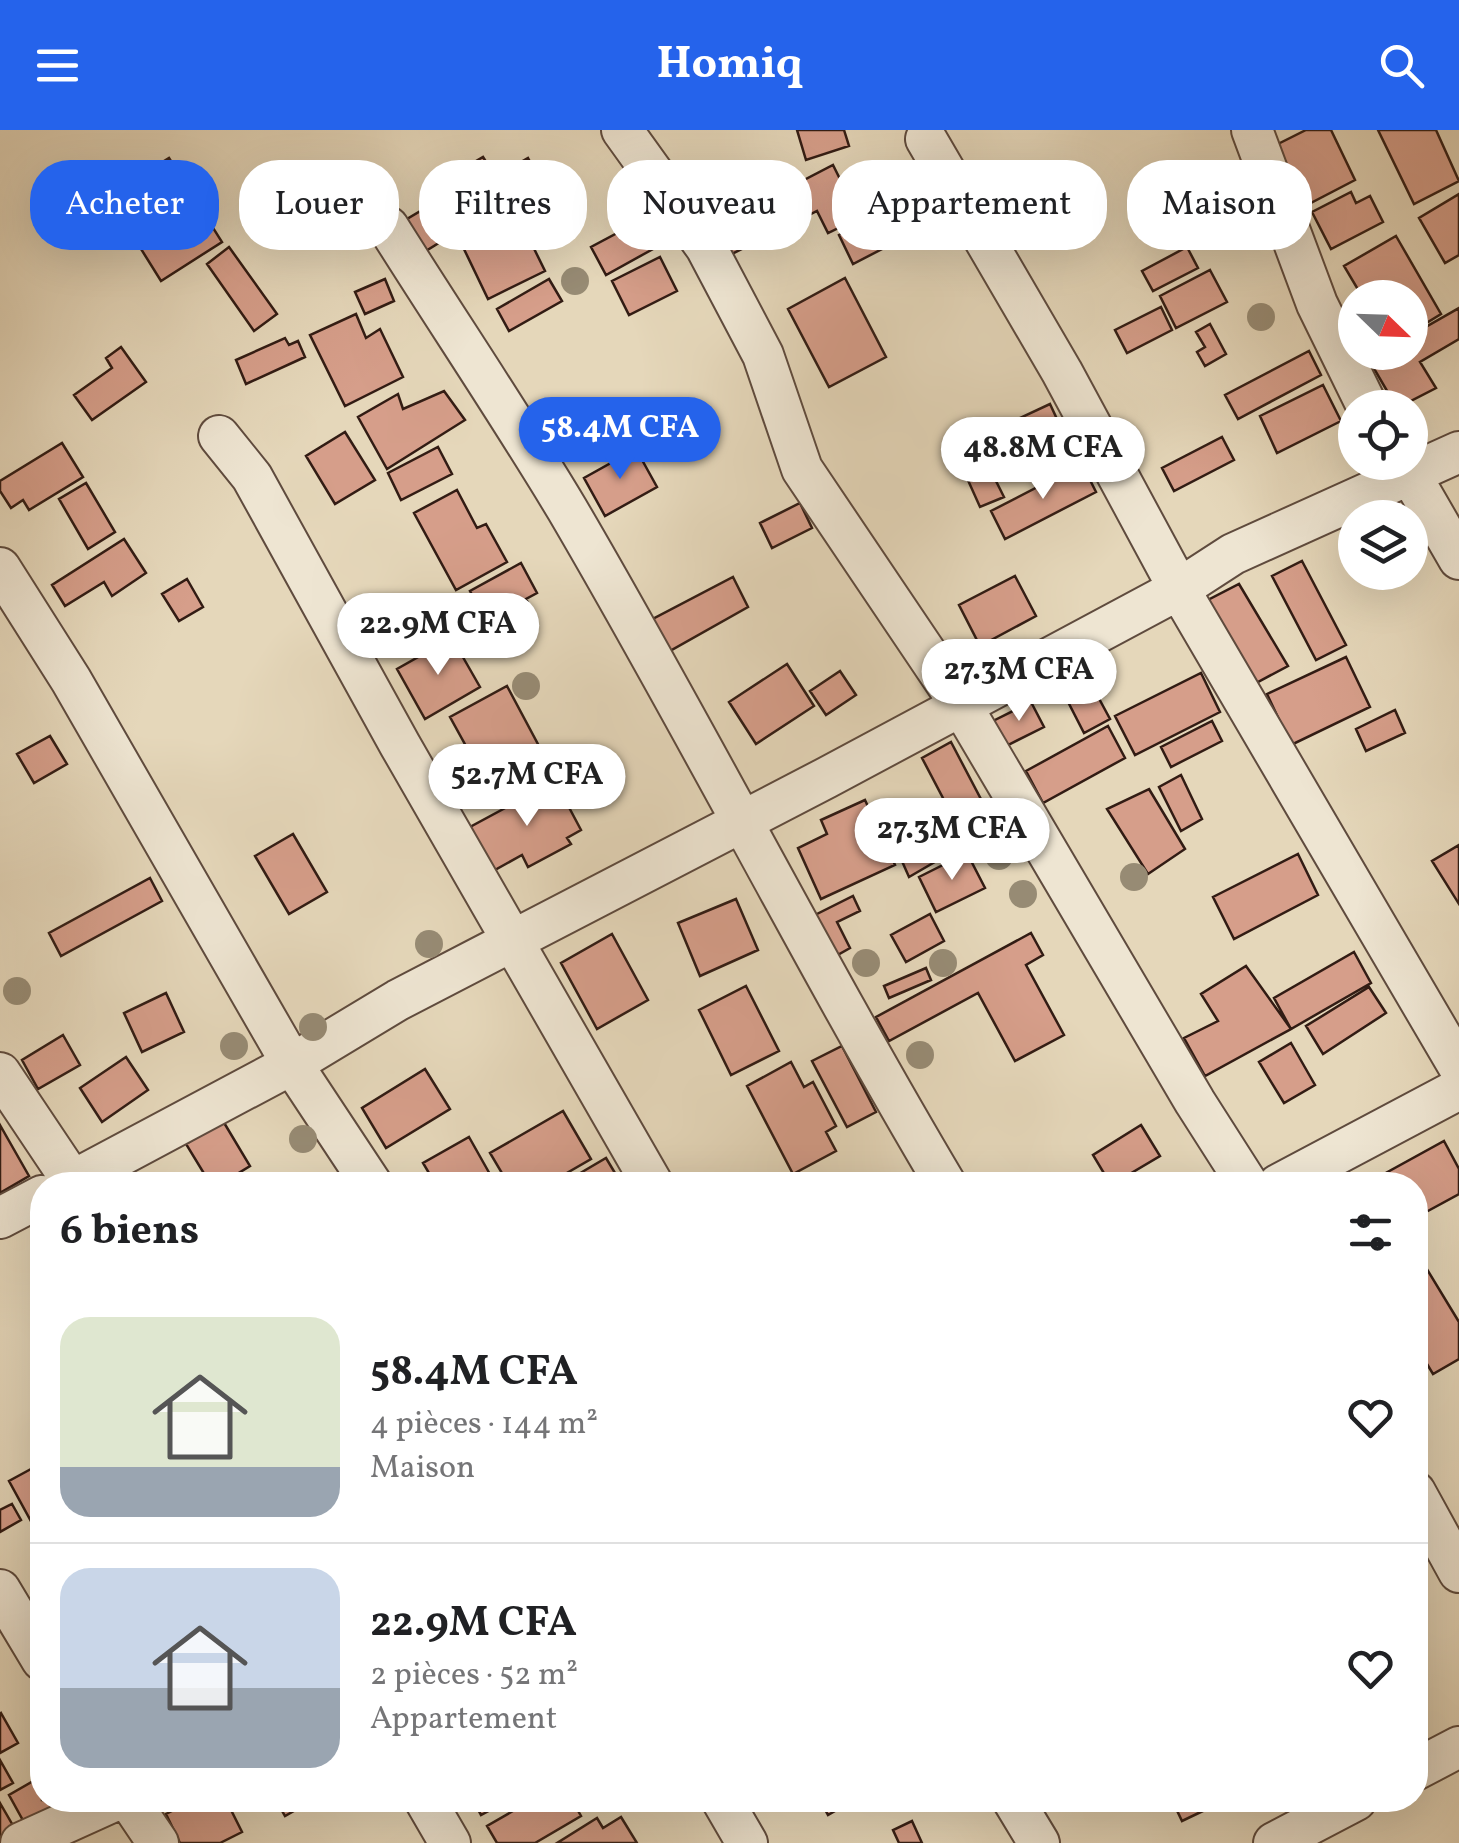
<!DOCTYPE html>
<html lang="fr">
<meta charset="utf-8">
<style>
body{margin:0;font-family:Vollkorn,serif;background:#f6f6f6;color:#202124;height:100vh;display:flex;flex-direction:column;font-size:38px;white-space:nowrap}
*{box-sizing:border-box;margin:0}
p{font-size:32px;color:#757577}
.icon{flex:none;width:55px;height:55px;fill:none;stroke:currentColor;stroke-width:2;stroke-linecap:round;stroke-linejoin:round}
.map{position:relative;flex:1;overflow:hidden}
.details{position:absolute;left:30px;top:1042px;width:1398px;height:640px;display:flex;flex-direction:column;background:#fff;border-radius:40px;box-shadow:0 10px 40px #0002}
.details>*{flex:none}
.banner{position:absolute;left:30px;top:30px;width:1400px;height:90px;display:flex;gap:20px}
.needle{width:65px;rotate:113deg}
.tools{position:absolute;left:1338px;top:150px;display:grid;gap:20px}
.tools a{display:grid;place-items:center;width:90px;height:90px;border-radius:50%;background:#fff;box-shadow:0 10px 40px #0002;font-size:50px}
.price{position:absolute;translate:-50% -85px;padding:0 22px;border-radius:35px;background:#fff;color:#222;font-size:32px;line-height:65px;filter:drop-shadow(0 2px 5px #0008)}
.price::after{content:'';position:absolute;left:50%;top:60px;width:30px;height:22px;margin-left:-15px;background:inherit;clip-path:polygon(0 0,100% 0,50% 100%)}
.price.active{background:#2563eb;color:#fff}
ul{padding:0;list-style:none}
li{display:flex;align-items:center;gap:30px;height:250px;padding:0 30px}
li+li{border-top:2px solid #e0e0e0}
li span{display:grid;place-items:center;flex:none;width:280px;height:200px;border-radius:30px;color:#555}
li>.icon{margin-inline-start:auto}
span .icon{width:120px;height:120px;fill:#fffc;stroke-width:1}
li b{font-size:42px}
h2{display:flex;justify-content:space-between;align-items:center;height:120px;padding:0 30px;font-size:42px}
.pill{padding:0 35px;border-radius:40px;background:#fff;box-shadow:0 10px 40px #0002;font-size:35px;line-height:90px}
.pill.active{background:#2563eb;color:#fff}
header{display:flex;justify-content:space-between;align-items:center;height:130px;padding:0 30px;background:#2563eb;color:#fff;font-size:45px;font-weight:700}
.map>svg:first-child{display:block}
.building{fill:#d69e8a;stroke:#321c14;stroke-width:2.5}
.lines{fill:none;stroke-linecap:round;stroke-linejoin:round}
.minor-casing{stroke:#5f4b3e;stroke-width:44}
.minor{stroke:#eee5d2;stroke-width:40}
.tree{fill:#978b74}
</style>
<header><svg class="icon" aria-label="menu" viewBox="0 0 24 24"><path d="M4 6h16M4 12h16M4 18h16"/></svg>Homiq<svg class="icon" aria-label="search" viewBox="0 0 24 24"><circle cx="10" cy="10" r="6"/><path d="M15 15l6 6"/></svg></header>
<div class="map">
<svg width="1459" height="1713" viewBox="0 0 1459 1713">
<rect width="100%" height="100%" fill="#e5d7ba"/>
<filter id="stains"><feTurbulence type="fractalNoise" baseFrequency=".002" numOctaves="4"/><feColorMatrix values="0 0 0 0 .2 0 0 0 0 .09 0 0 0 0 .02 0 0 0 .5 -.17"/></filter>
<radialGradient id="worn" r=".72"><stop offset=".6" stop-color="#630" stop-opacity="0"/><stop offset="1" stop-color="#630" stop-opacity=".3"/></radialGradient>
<path class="building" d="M797,0H844L849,16L806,30Z
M1306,0H1331L1355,50L1303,77L1274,16Z
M1378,0H1436L1459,51L1414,74Z
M483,27L497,49L477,60L490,81L421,124L402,92L464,55L456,43Z
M169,28L222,112L161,151L108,66Z
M528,28L540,50L510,67L498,45Z
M833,35L842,53L852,48L869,83L828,103L817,81L718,131L699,93L796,43L800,52Z
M1161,59L1176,89L1147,105L1131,75Z
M1351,62L1356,73L1370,66L1383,92L1331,119L1312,82Z
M1459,64V125L1445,133L1419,88Z
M906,70L921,99L853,134L839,105Z
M520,90L545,141L488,169L463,117Z
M638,92L653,119L606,145L591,117Z
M1396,106L1441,184L1410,203V168H1363L1344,136Z
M229,117L277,184L254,201L207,134Z
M1187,117L1198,138L1153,161L1142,141Z
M660,127L677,161L629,185L612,151Z
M1210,140L1227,172L1176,198L1160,166Z
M845,148L886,227L829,257L788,179Z
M385,149L394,171L365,184L355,162Z
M549,149L562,171L509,201L497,179Z
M1161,177L1172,200L1127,223L1115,200Z
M1459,178V209L1420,232L1436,258L1397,278L1369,230L1382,222H1410V206Z
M356,184L366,208L380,199L403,247L345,276L310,205Z
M1210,194L1226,224L1205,236L1197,222L1205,217L1196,202Z
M285,208L289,215L298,211L305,227L246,254L236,230Z
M121,217L146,252L92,290L74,265L112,238L106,228Z
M1309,221L1321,245L1238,289L1225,265Z
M1323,255L1341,291L1277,323L1260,286Z
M444,261L465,290L387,339L358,287L398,264L403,279Z
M1050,274L1069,315L995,349L1004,367L980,377L954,319Z
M345,302L375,350L335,374L306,326Z
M1222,307L1234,330L1174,361L1162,338Z
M62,313L83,347L29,380L23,370L11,378L0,361V351Z
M438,317L452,344L401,370L388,343Z
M636,319L657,357L605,386L584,348Z
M1082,334L1096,362L1005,409L991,381Z
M86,353L115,402L88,419L59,369Z
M457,360L477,398L486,394L507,432L456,460L414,383Z
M800,373L812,398L772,418L760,393Z
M124,409L146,443L112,466L104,452L65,476L52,455Z
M1302,431L1346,515L1316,530L1272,446Z
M521,433L537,463L526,469L536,487L496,508L470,461Z
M1015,446L1036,486L980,516L959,475Z
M733,447L748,477L668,522L647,492Z
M187,449L203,477L179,491L162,464Z
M1239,454L1288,536L1256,553L1206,471Z
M452,508L480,557L425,589L397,539Z
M1346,527L1370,577L1291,615L1267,564Z
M787,534L814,576L756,614L729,572Z
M840,541L856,565L826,585L810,561Z
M1201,543L1220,582L1135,625L1115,586Z
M1089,550L1110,589L1084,603L1064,564Z
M507,556L555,646L499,676L450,587Z
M1031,572L1044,597L1006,616L993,591Z
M1395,580L1405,603L1366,621L1356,599Z
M1212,591L1222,611L1171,637L1161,617Z
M1108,596L1125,628L1043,673L1026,641Z
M50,606L67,634L34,653L17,624Z
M951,612L994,694L965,710L922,628Z
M1181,645L1202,689L1181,701L1159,657Z
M555,651L581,700L567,708L571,714L528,737L522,725L493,741L470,697Z
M1149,659L1185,719L1148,744L1107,679Z
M865,670L895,735L821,769L798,718L827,704L821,690Z
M934,678L957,719L909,747L890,704Z
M293,704L327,762L289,784L255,726Z
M1459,715V774L1432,731Z
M967,723L985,758L936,782L919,747Z
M1298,724L1318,765L1234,809L1213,767Z
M150,748L162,771L61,826L49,803Z
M853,766L860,781L837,792L850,818L834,827L813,786Z
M736,769L758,820L700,846L678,793Z
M930,784L944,811L906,832L891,805Z
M1031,803L1043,825L1026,835L1064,905L1015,931L978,863L889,911L876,887Z
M612,804L648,870L597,899L561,833Z
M1354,822L1371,853L1291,899L1274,868Z
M1246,836L1291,899L1205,946L1184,908L1218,891L1201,864Z
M926,838L931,850L889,868L884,856Z
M746,856L779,921L731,945L699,880Z
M1369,857L1386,883L1323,924L1306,896Z
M166,863L184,902L142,922L124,883Z
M63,905L80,935L38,959L22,930Z
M1291,913L1315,955L1284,973L1259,932Z
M842,916L876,982L847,997L812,931Z
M126,927L148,960L102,992L80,958Z
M791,932L804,957L813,952L836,996L826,1002L836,1021L793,1044L747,956Z
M425,939L450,979L386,1018L362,978Z
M563,981L591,1029L546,1055H509L490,1023Z
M223,991L250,1036L219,1055H211L186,1014Z
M0,995L29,1046L0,1063Z
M1141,995L1160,1026L1111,1055L1093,1025Z
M469,1007L496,1055H436L423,1033Z
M1444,1011L1459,1039V1064L1415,1088V1055H1390L1384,1044Z
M606,1028L621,1053L560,1055Z
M1425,1136L1459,1192V1229L1433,1244L1415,1214V1142Z
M42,1333V1388L32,1393L9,1351Z
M12,1374L21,1390L0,1402V1380Z
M1,1583L18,1613L0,1623V1584Z
M0,1630L13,1653L0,1660Z
M42,1646V1670H67L25,1694L9,1665Z
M194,1670H226L242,1702L220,1713H180L166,1684Z
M276,1670H313L285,1686Z
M473,1670H509L481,1685Z
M532,1670H572L581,1686L535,1713H497L487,1696Z
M820,1670H854L828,1685Z
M1172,1670H1226L1182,1691Z
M0,1673L15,1699L0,1708Z
M621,1687L637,1713H557L597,1688L603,1698Z
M912,1691L922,1713H899L893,1700Z"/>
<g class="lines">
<g class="minor-casing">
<path id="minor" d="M622,0L706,117L763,225L802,339L961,575L1195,972L1248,1055
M1252,0L1317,174L1368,278
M926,9L1062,242L1179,459L1459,937
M388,97C447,191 510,284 567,379C698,602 814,833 946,1055
M219,306L252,347L400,615L653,1055
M1403,332L1459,429
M0,438L71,550L292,934L372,1055
M0,943L75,1055
M65,1055L292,934L398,870L826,648L1179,459L1233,424L1459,322
M1278,1055L1459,959
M0,1088L42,1066
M1415,1362L1459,1442
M0,1460L42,1530
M1415,1640L1459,1617
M129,1670L158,1713
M425,1670L450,1713
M722,1670L747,1713
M1013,1670L1039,1713
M21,1713L116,1670
M1274,1713L1356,1670"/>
</g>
<use href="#minor" class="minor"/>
</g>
<g class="tree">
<circle cx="575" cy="151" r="14"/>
<circle cx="1261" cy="187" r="14"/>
<circle cx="383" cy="505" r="14"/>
<circle cx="526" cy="556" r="14"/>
<circle cx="999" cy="726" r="14"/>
<circle cx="1134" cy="747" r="14"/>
<circle cx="1023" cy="764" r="14"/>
<circle cx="429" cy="814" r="14"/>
<circle cx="866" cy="833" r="14"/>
<circle cx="943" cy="833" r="14"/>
<circle cx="17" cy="861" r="14"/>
<circle cx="313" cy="897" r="14"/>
<circle cx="234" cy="916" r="14"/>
<circle cx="920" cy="925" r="14"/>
<circle cx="303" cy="1009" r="14"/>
</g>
<rect width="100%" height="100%" filter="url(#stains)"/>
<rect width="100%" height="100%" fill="url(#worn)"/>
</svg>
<div class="tools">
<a><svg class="needle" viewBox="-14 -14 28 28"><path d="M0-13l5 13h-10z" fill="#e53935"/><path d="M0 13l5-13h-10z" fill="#757577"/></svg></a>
<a><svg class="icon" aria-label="locate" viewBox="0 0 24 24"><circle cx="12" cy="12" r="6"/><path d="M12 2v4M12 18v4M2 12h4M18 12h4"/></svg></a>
<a><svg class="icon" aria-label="layers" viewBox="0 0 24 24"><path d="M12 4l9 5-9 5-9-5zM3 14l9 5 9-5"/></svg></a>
</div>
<b class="price active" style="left:620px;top:352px">58.4M CFA</b>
<b class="price" style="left:1043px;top:372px">48.8M CFA</b>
<b class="price" style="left:438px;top:548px">22.9M CFA</b>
<b class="price" style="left:1019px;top:594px">27.3M CFA</b>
<b class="price" style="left:527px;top:699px">52.7M CFA</b>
<b class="price" style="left:952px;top:753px">27.3M CFA</b>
<div class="banner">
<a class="pill active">Acheter</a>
<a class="pill">Louer</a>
<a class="pill">Filtres</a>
<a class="pill">Nouveau</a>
<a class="pill">Appartement</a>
<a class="pill">Maison</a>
</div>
<section class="details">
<h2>6 biens<svg class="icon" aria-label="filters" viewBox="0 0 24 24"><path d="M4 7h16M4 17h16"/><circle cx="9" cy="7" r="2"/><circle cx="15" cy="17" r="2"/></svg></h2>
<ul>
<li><span style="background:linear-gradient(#dfe7d0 75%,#9aa5b1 0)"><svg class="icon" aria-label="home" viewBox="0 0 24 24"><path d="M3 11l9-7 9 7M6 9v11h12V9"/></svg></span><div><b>58.4M CFA</b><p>4 pièces · 144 m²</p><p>Maison</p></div><svg class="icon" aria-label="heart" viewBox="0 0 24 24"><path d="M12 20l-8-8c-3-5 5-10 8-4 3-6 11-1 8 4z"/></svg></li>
<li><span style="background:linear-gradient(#c9d6e8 60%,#9aa5b1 0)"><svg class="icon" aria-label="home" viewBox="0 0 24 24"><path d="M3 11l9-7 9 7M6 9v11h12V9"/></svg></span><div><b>22.9M CFA</b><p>2 pièces · 52 m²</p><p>Appartement</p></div><svg class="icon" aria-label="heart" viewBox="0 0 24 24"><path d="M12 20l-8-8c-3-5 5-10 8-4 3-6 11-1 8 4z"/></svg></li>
</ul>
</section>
</div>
